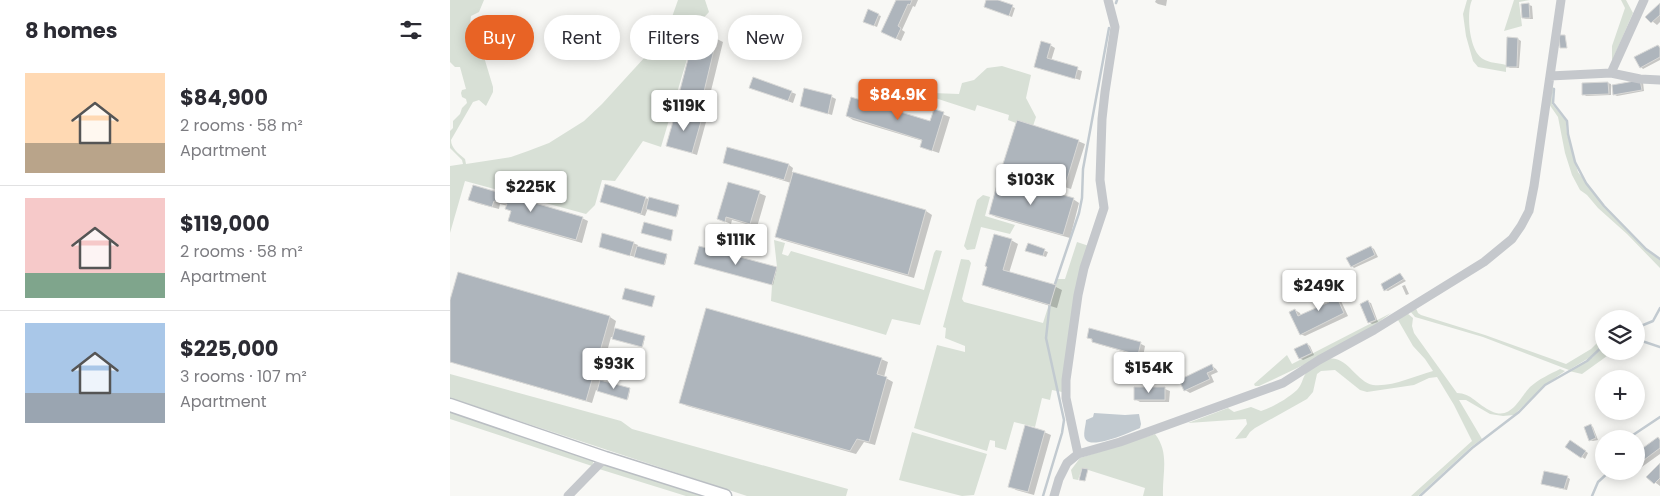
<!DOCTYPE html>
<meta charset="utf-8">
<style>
body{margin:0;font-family:Poppins,sans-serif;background:#f7f7f7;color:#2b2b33;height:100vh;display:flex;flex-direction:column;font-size:19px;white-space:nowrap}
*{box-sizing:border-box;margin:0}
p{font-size:16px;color:#7c7c81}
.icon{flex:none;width:28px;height:28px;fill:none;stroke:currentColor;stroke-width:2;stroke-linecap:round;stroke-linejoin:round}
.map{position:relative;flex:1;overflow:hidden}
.side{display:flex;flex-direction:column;background:#fff;width:450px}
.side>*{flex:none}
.banner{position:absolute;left:15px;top:15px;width:475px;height:45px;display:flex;gap:10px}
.fabs{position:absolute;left:1145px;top:310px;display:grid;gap:10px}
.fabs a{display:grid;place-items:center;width:50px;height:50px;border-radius:50%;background:#fff;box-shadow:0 2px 12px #0003;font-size:25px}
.price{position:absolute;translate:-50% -42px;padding:0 11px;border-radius:5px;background:#fff;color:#222;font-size:16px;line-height:32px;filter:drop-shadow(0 1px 2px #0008)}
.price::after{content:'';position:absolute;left:50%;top:30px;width:15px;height:11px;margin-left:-8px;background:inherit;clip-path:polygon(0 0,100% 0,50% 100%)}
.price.current{background:#e86325;color:#fff}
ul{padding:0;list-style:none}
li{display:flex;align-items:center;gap:15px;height:125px;padding:0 25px}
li+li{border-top:1px solid #e1e1e2}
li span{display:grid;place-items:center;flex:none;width:140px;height:100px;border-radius:0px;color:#555}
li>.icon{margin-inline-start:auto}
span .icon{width:60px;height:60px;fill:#fffc;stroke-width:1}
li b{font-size:21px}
h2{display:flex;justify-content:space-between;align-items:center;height:60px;padding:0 25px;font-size:21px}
.pill{padding:0 18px;border-radius:22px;background:#fff;box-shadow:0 2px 12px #0003;font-size:18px;line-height:45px}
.pill.current{background:#e86325;color:#fff}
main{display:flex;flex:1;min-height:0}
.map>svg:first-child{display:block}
.green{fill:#d8e0d6}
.water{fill:#c2cad0}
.shadow{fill:#0003}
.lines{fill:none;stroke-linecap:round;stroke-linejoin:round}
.stream{stroke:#c2cad0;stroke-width:2.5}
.building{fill:#aeb5bc;stroke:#d9d9d7}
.secondary-casing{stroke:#babec3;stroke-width:15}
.street{stroke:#c5c8cc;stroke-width:9}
.secondary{stroke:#fff;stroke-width:12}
</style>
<main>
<section class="side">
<h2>8 homes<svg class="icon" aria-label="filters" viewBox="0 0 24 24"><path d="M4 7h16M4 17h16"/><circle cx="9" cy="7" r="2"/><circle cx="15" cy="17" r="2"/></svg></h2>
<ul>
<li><span style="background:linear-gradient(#ffd9b3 70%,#b9a48a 0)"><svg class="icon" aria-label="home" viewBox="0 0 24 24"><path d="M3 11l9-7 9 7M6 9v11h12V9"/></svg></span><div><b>$84,900</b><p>2 rooms · 58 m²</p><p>Apartment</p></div></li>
<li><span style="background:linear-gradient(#f6c9c9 75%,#7fa58c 0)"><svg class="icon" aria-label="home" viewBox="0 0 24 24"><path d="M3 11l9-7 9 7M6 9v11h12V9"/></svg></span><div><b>$119,000</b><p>2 rooms · 58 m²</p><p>Apartment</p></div></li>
<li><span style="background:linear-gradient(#a9c7e8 70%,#9aa5b1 0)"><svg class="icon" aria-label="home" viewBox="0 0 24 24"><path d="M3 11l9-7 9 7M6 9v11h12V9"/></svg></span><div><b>$225,000</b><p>3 rooms · 107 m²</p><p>Apartment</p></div></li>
</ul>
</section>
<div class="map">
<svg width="1210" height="496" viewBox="0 0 1210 496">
<rect width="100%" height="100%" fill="#f8f8f5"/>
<path class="green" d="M0,0H34L29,12L21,16L20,24L22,43L34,57L43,87V92L36,106L29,100L23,102L1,140C1,148 9,154 15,159L16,164L61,157L78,151L99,143L134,121L152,104L216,34L228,0H255L259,12L248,24L245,32L211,147L193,141L165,181L152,180L145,205L136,214L15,181L0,233V166L13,164L12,160L0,148V131L3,128V121L10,114L12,108L17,103L16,99L12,97L11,93L12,90L16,89L10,67H5L0,62Z
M1017,0H1022C1016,13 1019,51 1033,59C1039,63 1049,63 1056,65V72L1028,67L1023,61L1016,36L1013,14Z
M1064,0H1080L1069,2L1072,26L1054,31Z
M1171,0H1176L1183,13L1162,61V46L1175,8Z
M552,66L581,75L576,98L586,117L583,126L567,120L566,123L558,120L559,115L527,105L525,111L479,96L483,93L509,94L512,83L524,80L537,68Z
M1102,86L1104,88L1102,97V104L1116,121L1117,134L1128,172L1154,206L1196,250L1210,260V268L1177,234L1148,208L1137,195L1130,190L1122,175L1115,153L1108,117L1099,104Z
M533,195L540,197L535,216L565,225L560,234L531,227L525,249L517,250L514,246L527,200Z
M324,240L335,243L332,254L338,256L341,251L474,290L484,253L486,250L492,251L470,325L442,319L436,335L321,301L322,285L327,267Z
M627,242L639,246L612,392L602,390L600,400L592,398L585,427L564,422L556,450L545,447V441L540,440L537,451L464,428L487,345L515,352V346L495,338L496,328L493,327L511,259L519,260L521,263L512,299L514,302L593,323L607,279H615Z
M965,306L968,313L971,315L1035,335L1116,364L1141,349L1154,336V344L1142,356L1119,370L1033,337L965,317L960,311Z
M941,313C902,344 854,365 809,386H805L804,384L837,355L842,364Z
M957,313L963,318L962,326L964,333L1007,393C1021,393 1028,405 1041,411C1061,421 1069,399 1080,387C1089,379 1100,374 1110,369L1115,371L1095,385L1064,415L1053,416L1040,414L1016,400H1009L1032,439L1021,447L968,496H961L1022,441L1004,405L987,377L979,378L964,385L917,392L910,390L885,370L871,371L867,374L863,392L857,399L805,428L800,432L796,438L785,439L797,424L796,419L738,423L778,408L784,412L801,407L811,411C823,407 837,399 847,390C852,385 852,379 856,373C859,368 873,361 878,359C897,355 906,382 923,385C943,387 964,376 983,371L975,359L963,346L948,320Z
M1154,346V351H1164L1132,374L1119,371L1143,357Z
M0,374L171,421L182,429L398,489L396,496H297L0,398Z
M0,410L144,460L142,466L0,419Z
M462,432L537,454L524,495L512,496L449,480Z
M705,434C720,453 712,474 713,496H693L695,488L632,468L628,480L623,479L621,470L630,458Z
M155,463L262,496H236L149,469Z"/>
<path class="water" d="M644,413L675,415L689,414L691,424L690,428C681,432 643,449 636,440C632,436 636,425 636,420L643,417Z"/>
<path class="shadow" d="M447,0H468L465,7L463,6L452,30L455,32L451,41L437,34Z
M538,0H545L565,8L562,17L538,8Z
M706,0H717L716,6L708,4L705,2Z
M1079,5L1082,6L1083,19H1076L1073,18Z
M1210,5V22L1207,25L1197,17Z
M428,15L431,16L427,27L417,23Z
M246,33L267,39L273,42L258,103L237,97L231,94Z
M1068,39L1071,41L1069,68H1060L1057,66Z
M600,45L605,48L601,61L632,71L630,80L586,66Z
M1208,46L1210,47V60L1193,69L1191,67Z
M1193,82L1194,91L1167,96L1165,95Z
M1158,83L1161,84V95L1136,96L1134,94Z
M301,88L341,92L346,94L343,103Z
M382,97L386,99L382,115L351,106Z
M484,111L500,117L489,153L471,147L473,141L403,120L397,116L481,123Z
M252,119L256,122L247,155L217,145Z
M628,141L635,144L621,189L560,170L554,166Z
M274,162L339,165L343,168L342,172L476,211L482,215L464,278L332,240L326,236L341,183Z
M24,186L132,218L138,221L132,243L66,224L59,220L62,212L57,209L58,206L50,204L49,209L26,203L20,199Z
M309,193L316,196L307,227L282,220L281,224L269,219Z
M195,198L229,207L227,216L198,208L195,216L151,201Z
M623,199L629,203L620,238L546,217L540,214Z
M561,240L568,244L559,273L606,287L612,290L607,308L540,288L534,284Z
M183,243L188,245L187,248L217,256L215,265L155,249L150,247Z
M579,245L598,252L596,257L580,252Z
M921,247L924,249L928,257L904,268L902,266Z
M246,264L326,268H327L323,285Z
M9,273L160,317L166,321L164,329L195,337L193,346L161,337L149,381L180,390L178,399L146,390L142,403L0,362V304Z
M950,275L956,281L938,291L935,290Z
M879,284L884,286L898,316L855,336L850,334L845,310L850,313L851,316L880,302Z
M862,285L865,287L868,292L856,298L853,296Z
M955,285L959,294L956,295L952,286Z
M918,302L921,303L928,322L922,324L919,322L912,304Z
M640,330L691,344L695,346L693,357L648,344L638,337Z
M857,344L860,346L864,355L853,360L850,358Z
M431,359L438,362L434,377L443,382L425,445L414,442L406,454L237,406L231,403Z
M762,366L766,369L768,372L761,375L764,382L740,393L735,390Z
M685,388L715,389L720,391L719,402H690L685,399Z
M1141,426L1143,427L1148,440L1143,441L1140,440Z
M594,432L601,435L584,495L566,490L560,486Z
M1208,439L1210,440V454L1182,474L1177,471H1186V455Z
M1120,441L1138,453L1135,459L1117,447Z
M1210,464V486L1198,477Z
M1117,477L1120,479L1117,490L1095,485Z"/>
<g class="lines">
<path class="stream" d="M666,3L667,0
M1104,89L1103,103L1117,121L1118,134L1125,162L1136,183L1154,206L1196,249L1210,259
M604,287L629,213L632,198L633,169L659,28
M1186,328L1203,321L1210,308
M1186,339L1210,347
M1177,439L1210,417
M593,496L612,433L614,420L596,338L600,302
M970,496L1022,448L1069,412L1095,385L1137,361L1154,345
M1142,496L1148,482L1160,471"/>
</g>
<path class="building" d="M446,0H462L460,5L458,4L448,26L451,28L446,39L431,32Z
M536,0H548L563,5L559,16L534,7Z
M1079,3L1080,18H1072L1071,4Z
M1210,3V15L1201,23L1195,17Z
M418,9L429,14L424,26L413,22Z
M245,32L267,37L252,100L229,94Z
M1109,35H1115L1117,48H1110Z
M1057,37L1068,38L1067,67H1056Z
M591,41L601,44L597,58L628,67L625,79L584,67Z
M1208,45L1210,48V57L1190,68L1184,57Z
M303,77L342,91L338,101L299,88Z
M1190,80L1192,90L1163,95L1162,85Z
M1158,82L1159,94L1132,95V83Z
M354,88L382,95L378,114L350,106Z
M401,97L480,121L484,109L494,112L482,151L470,147L472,140L396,116Z
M226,111L252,118L242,153L216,146Z
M567,120L629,140L615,186L552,167Z
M277,147L339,164L334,180L273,163Z
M343,172L476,210L458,275L325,237Z
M549,177L624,198L613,235L539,214Z
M278,182L310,191L300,224L276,217L275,222L267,219Z
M155,184L196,197L191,214L150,202Z
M23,185L133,217L126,240L58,221L61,211L55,209L57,204L44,201L42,207L18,200Z
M199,197L229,205L226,217L196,209Z
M194,222L223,230L221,241L191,233Z
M152,233L184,242L180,256L149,247Z
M544,234L562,239L553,270L606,285L600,305L532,285L537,267L535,266Z
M578,243L595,249L593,256L575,251Z
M187,246L217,254L214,265L184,257Z
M249,246L327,267L322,285L244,264Z
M921,246L925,255L901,267L896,258Z
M8,272L160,316L136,401L0,362V300Z
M950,273L954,279L934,291L931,284Z
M880,282L894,313L850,335L839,312L845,309L848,316L879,302L871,286Z
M862,284L866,291L852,297L849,290Z
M175,288L205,296L202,307L172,299Z
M918,300L926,320L918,323L910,304Z
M256,308L432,358L427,374L437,377L419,442L407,439L400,451L229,403Z
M165,328L195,336L192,347L162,339Z
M639,328L691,342L688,355L642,342V339L637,338Z
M857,343L862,353L849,359L844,349Z
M762,364L764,370L757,373L760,379L734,391L729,380Z
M150,380L180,388L177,400L147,391Z
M684,387H715V400H684Z
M1141,424L1146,438L1139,441L1134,427Z
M575,425L595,431L578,492L558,487Z
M1208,437L1210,440V448L1186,466V453Z
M1120,440L1136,451L1131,458L1115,447Z
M1210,463V478L1204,484L1196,477Z
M632,468L638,469L635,481L629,480Z
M1094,471L1118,476L1114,489L1091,484Z"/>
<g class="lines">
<g class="secondary-casing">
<path id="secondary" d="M0,405L155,458L275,496"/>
</g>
<path class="street" d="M1161,73L1194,0
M1100,76L1161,73L1190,79L1210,80
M628,454L616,398V380L628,295L634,268L654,208L650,180L652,119L655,92L665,27L658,0
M118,496L155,458
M604,496L609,479L617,463L628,454L670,442L833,383L869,360L924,330L1034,262L1062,239L1071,226L1079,211L1084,186L1111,0"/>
<use href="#secondary" class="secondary"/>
</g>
</svg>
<div class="fabs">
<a><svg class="icon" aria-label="layers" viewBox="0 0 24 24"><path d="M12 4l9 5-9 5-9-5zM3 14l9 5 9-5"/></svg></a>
<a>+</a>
<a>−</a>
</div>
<b class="price current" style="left:448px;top:121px">$84.9K</b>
<b class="price" style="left:234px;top:132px">$119K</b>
<b class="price" style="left:581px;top:206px">$103K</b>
<b class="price" style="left:81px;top:213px">$225K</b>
<b class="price" style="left:286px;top:266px">$111K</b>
<b class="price" style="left:869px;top:312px">$249K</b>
<b class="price" style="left:164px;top:390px">$93K</b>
<b class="price" style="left:699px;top:394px">$154K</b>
<div class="banner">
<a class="pill current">Buy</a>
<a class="pill">Rent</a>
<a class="pill">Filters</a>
<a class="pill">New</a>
</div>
</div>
</main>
